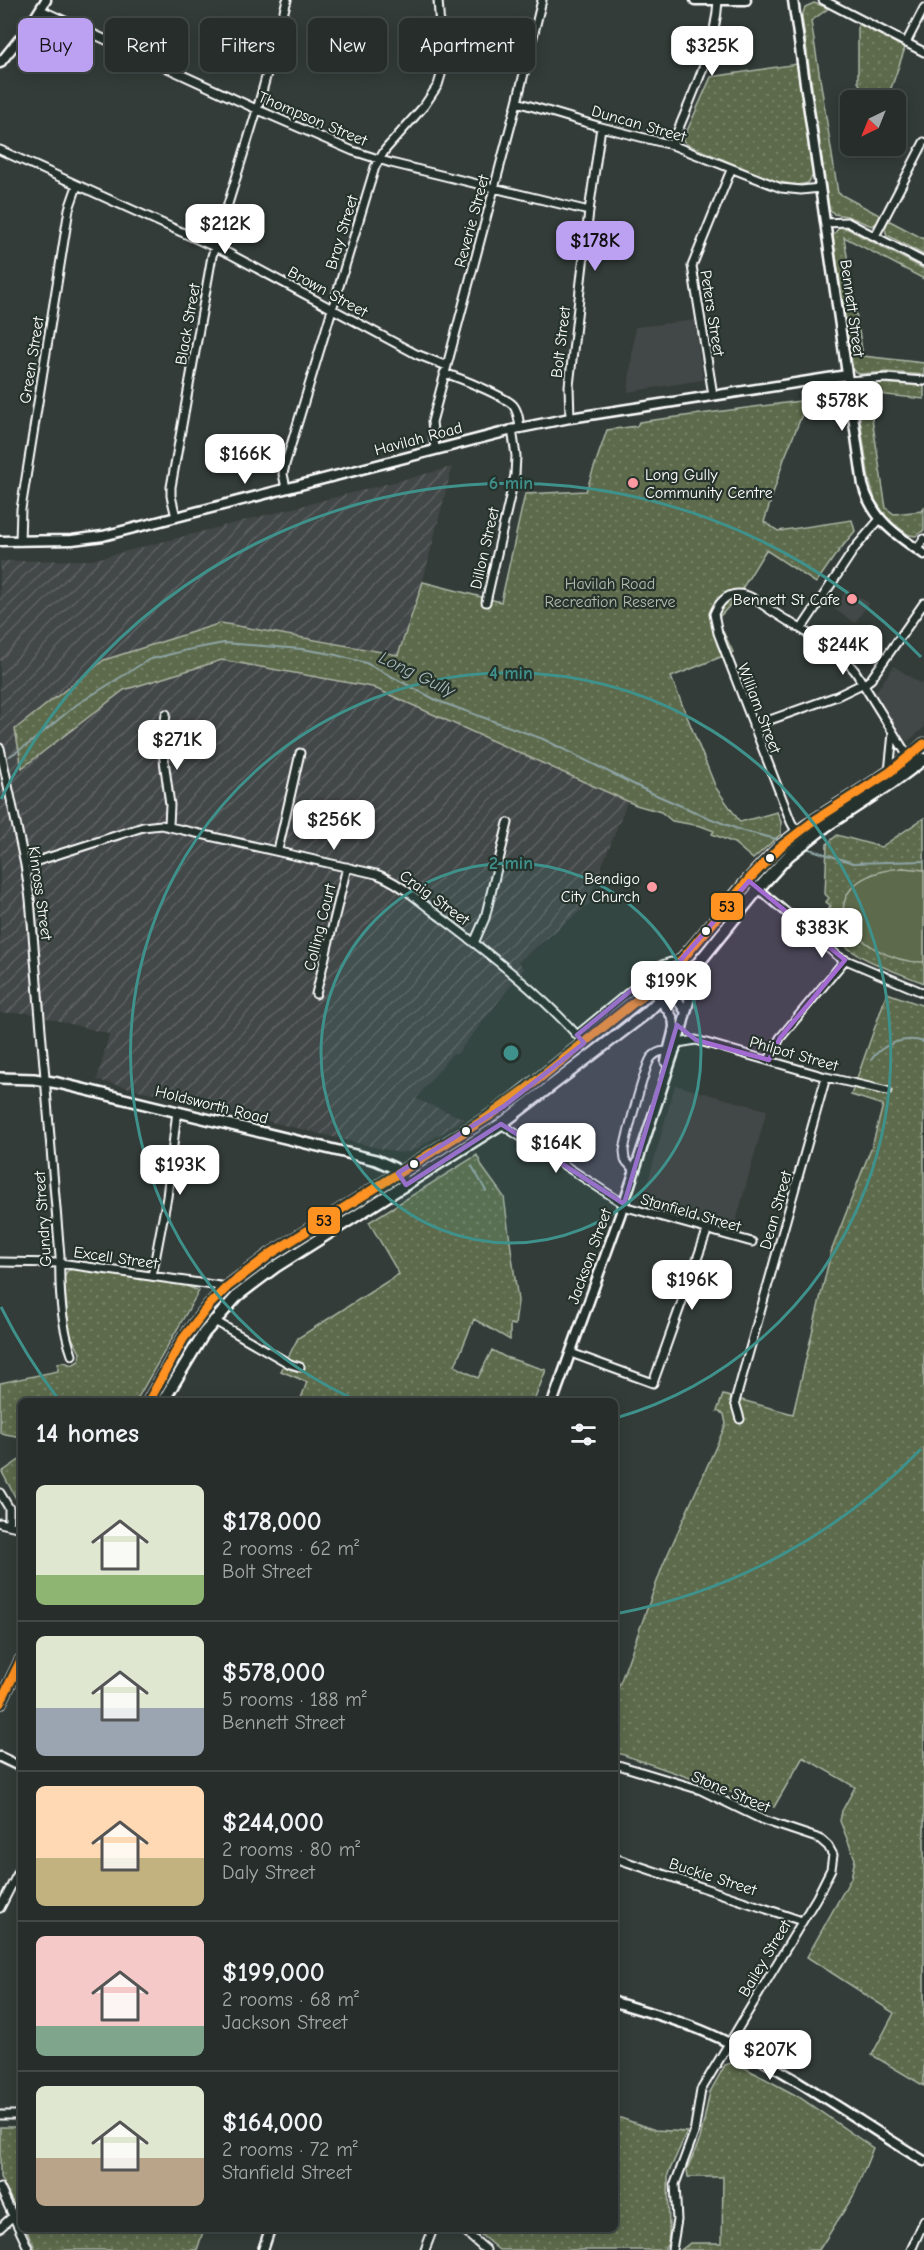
<!DOCTYPE html>
<meta charset="utf-8">
<style>
body{margin:0;font-family:"Comic Neue",sans-serif;background:#2e3532;color:#f1f3f6;height:100vh;display:flex;flex-direction:column;font-size:22px;white-space:nowrap}
*{box-sizing:border-box;margin:0}
p{font-size:20px;color:#a4a8a8}
.icon{flex:none;width:33px;height:33px;fill:none;stroke:currentColor;stroke-width:2;stroke-linecap:round;stroke-linejoin:round}
.map{position:relative;flex:1;overflow:hidden}
.panel{position:absolute;left:18px;top:1398px;width:600px;height:834px;display:flex;flex-direction:column;background:#262d2a;border-radius:9px;box-shadow:0 3px 15px #0003,0 0 0 2px #424947}
.panel>*{flex:none}
.hud{position:absolute;left:18px;top:18px;width:600px;height:54px;display:flex;gap:12px}
.needle{width:39px;rotate:223deg}
.buttons{position:absolute;left:840px;top:90px;display:grid;gap:12px}
.buttons a{display:grid;place-items:center;width:66px;height:66px;border-radius:9px;background:#262d2a;box-shadow:0 3px 15px #0003,0 0 0 2px #424947;font-size:30px}
.price{position:absolute;translate:-50% -51px;padding:0 14px;border-radius:12px;background:#fff;color:#222;font-size:20px;line-height:39px;filter:drop-shadow(0 2px 3px #0008)}
.price::after{content:'';position:absolute;left:50%;top:36px;width:18px;height:14px;margin-left:-9px;background:inherit;clip-path:polygon(0 0,100% 0,50% 100%)}
.price.selected{background:#bca0f2;color:#111}
ul{padding:0;list-style:none}
li{display:flex;align-items:center;gap:18px;height:150px;padding:0 18px}
li+li{border-top:2px solid #424947}
li span{display:grid;place-items:center;flex:none;width:168px;height:120px;border-radius:9px;color:#555}
li>.icon{margin-inline-start:auto}
span .icon{width:72px;height:72px;fill:#fffc;stroke-width:1}
li b{font-size:26px}
h2{display:flex;justify-content:space-between;align-items:center;height:72px;padding:0 18px;font-size:26px}
.pill{padding:0 21px;border-radius:9px;background:#262d2a;box-shadow:0 3px 15px #0003,0 0 0 2px #424947;font-size:21px;line-height:54px}
.pill.selected{background:#bca0f2;color:#111}
.map>svg:first-child{display:block}
.built{fill:#434646}
.industrial{fill:url(#industrial-furrows)}
.grass{fill:url(#grass-dots);stroke:#aeb5a6;stroke-width:1.5}
.garden{fill:#5d6b4c;stroke:#aeb5a6;stroke-width:1.5}
.lines{fill:none;stroke-linecap:round;stroke-linejoin:round}
.stream{stroke:#8fa5a6;stroke-width:2}
.minor-casing{stroke:#fff;stroke-width:11}
.tertiary-casing{stroke:#fff;stroke-width:13}
.secondary-casing{stroke:#fff;stroke-width:14}
.primary-casing{stroke:#fff;stroke-width:15}
.minor{stroke:#26332d;stroke-width:7}
.tertiary{stroke:#26332d;stroke-width:8}
.secondary{stroke:#26332d;stroke-width:9}
.primary{stroke:#26332d;stroke-width:10}
.bus-1-casing{stroke:#26332d;stroke-width:14}
.bus-1{stroke:#ff9220;stroke-width:9}
.marked{fill:#a36bd2;fill-opacity:0.2;stroke:#a36bd2;stroke-width:4.5;stroke-linejoin:round}
.ring{fill:none;stroke:#3f918b;stroke-width:3}
.poi-dot{fill:#ff9aa2;stroke:#26332d;stroke-width:2}
.bus-dot{fill:#fff;stroke:#26332d;stroke-width:2}
.labels{text-anchor:middle;stroke-width:4.5;stroke-linejoin:round;paint-order:stroke}
.street-label{font-size:16px;fill:#fff;stroke:#26332d}
.poi-label{font-size:16px;fill:#fff;stroke:#26332d;text-anchor:end}
.park-label{font-size:16px;fill:#b6bcae;stroke:#26332d}
.water-label{font-size:18px;font-style:italic;fill:#abbcbc;stroke:#26332d}
.centre{fill:#3f918b;stroke:#26332d;stroke-width:3}
.ring-label{font-size:18px;text-anchor:middle;font-weight:bold;fill:#3f918b;stroke:#26332d;stroke-width:4.5;stroke-linejoin:round;paint-order:stroke}
.line-badge{stroke:#26332d;stroke-width:2}
.pale-badge-label{font-size:16px;text-anchor:middle;font-weight:bold;fill:#111}
</style>
<div class="map">
<svg width="924" height="2250" viewBox="0 0 924 2250">
<defs>
<pattern id="industrial-furrows" width="10" height="10" patternUnits="userSpaceOnUse" patternTransform="scale(1.5)"><rect width="10" height="10" fill="#434646"/><path d="M-1 1l2-2M0 10L10 0M9 11l2-2" fill="none" stroke="#5f6262"/></pattern>
<pattern id="grass-dots" width="8" height="8" patternUnits="userSpaceOnUse" patternTransform="scale(1.5)"><rect width="8" height="8" fill="#5d6b4c"/><path d="M2 2h.1M6 6h.1" fill="none" stroke="#758167" stroke-width="1.8" stroke-linecap="round"/></pattern>
</defs>
<rect width="100%" height="100%" fill="#333c38"/>
<filter id="ink" filterUnits="userSpaceOnUse"><feTurbulence type="fractalNoise" baseFrequency=".0167" numOctaves="2"/><feDisplacementMap in="SourceGraphic" scale="12" xChannelSelector="R" yChannelSelector="G"/><feConvolveMatrix kernelMatrix="1 2 1 2 8 2 1 2 1" color-interpolation-filters="sRGB"/></filter>
<g filter="url(#ink)">
<path class="built" d="M695,320L703,380L628,392L635,327Z
M847,589L869,603L855,623L834,609Z
M894,666L921,684L924,680V728L908,741H906L874,694Z
M675,1085L767,1110L735,1225L643,1199Z"/>
<path class="industrial" d="M452,467L423,581L398,655L294,636L104,660L22,767L124,690L222,660L372,687L628,800L588,901L591,902L518,962L524,969L457,1054H452L416,1099L465,1119L413,1151L399,1153L97,1080L109,1034L28,1013H0V561L92,560Z"/>
<path class="grass" d="M814,3L829,8L811,21L838,193L881,216L877,223L872,226L847,216L834,214L829,208L802,17L805,7Z
M858,23L905,48L887,100H869L858,82Z
M797,64L813,175L808,183L797,185L775,181L686,144L683,140L711,77Z
M888,220L924,239V255L887,235L885,229Z
M839,227L848,229L924,269V279L844,237L863,356L924,363V375L888,372L859,374L853,370L833,236Z
M880,383L924,386V399L868,393L886,508L894,514L922,511L924,508V530L916,536L909,535L894,524L885,515L875,500L869,479L856,392L861,386Z
M808,400L784,459L764,522L778,531L852,520L855,531L834,557L816,583L766,550C751,573 739,598 719,617V623L733,652L671,677L716,788L740,822L777,812L781,822V834L753,859L734,843L712,834L714,831L701,826L672,821L661,812L636,805L372,687L222,660L124,690L22,768L15,729L104,660L221,623L398,655L423,582L501,602L525,494L586,491L607,430L637,426L639,422Z
M924,818V983C890,969 843,957 824,922L830,914L827,911L831,906L826,902L829,898L825,894L827,844L837,835L881,847Z
M887,993L924,1006V2086L872,2055L894,2013L807,1957L851,1878L855,1859L840,1821L842,1811L855,1787L803,1757L774,1807L615,1752V1697L663,1565L726,1424L724,1414L717,1411L723,1395L793,1414L831,1252L873,1143L883,1105L851,1095Z
M477,1155L483,1168L504,1197L518,1301L515,1325L510,1324V1340L474,1319L455,1366L478,1378L492,1350L505,1357L546,1370L534,1401H300L307,1382L281,1371L298,1338L399,1274L369,1222Z
M73,1269L179,1283L199,1291L136,1401H21V1437L0,1433V1383L58,1371V1363L64,1362L72,1365L79,1361L80,1353L69,1332L64,1278L67,1271Z
M21,1459V1508L2,1472Z
M734,2062L799,2097L873,2148L854,2195L819,2250H681L690,2243H722L723,2177H688L687,2169L700,2139L710,2092L725,2065Z
M615,2116L655,2130L687,2132L668,2174L669,2233L668,2243L664,2250H499L474,2229H615Z
M0,2127H21V2219L0,2177Z
M26,2229H204L197,2250H36Z"/>
<path class="garden" d="M903,868L924,870V962C894,963 853,943 843,913C843,880 876,870 903,868Z"/>
<g class="lines">
<path class="stream" d="M10,756L30,743L76,705L148,660L187,650L224,643L302,649L332,654L366,663L438,701L543,739L647,791L709,818L743,831L781,840
M806,848L853,863L924,861
M871,1060C883,1043 905,1036 924,1042
M472,1166L486,1191"/>
<g class="minor-casing">
<path id="minor" d="M823,0L924,52
M41,10L263,112L353,151L391,163L589,211
M906,43L924,8
M517,102L601,127L672,145L781,188L801,190L820,188
M672,145C690,99 715,51 718,1
M0,150L230,254L416,354L447,366
M825,223L847,222L924,262
M875,236L924,142
M444,373C460,378 502,395 513,405C518,411 519,420 520,428
M848,381L886,378L924,381
M713,395L692,266L731,170
M570,418L569,386L589,211L601,127
M435,449L432,422L517,102L542,0
M286,488L283,474L285,465L375,167L385,150L424,106L438,85L441,75L442,56L438,0
M176,517L171,496V487L212,256L257,110L287,0
M20,541L21,509L69,209L77,186
M917,549L924,539
M486,602L515,475L516,456L512,429
M802,628L855,548L879,520
M863,685L871,679L924,603
M166,714L162,745L170,805L169,825
M753,726L837,696L862,684
M0,748L25,865L30,899L60,1256C59,1289 61,1324 72,1355
M889,772L893,733
M797,833L791,822L718,633L714,614C718,604 726,594 738,594C752,594 763,606 775,613C802,631 834,645 855,671L909,758
M278,850L300,753
M25,865L143,827L161,825L376,874C399,882 418,900 438,915C489,954 542,994 584,1043
M749,881L839,957L924,993
M474,943L485,918L508,823
M316,994L347,867
M577,1035L662,965L671,962L676,966
M678,1043L696,1040L826,1077L887,1091
M769,1060L780,1038L845,960
M501,1124L624,1204
M634,1170L625,1160L624,1151C626,1138 645,1066 651,1058C657,1051 665,1050 673,1053
M623,1206L752,1242
M0,1262L60,1263L227,1287
M152,1276L167,1197L177,1111
M213,1320L290,1364L300,1367
M571,1353L653,1383L707,1231
M740,1419L735,1402L826,1077
M0,1493L9,1508V1525
M0,1523L21,1528
M615,1764L701,1790L763,1820L820,1839L828,1846L833,1855L831,1869L817,1897L701,2090L694,2133L675,2184L677,2220L672,2250
M615,1858L802,1921
M0,1908L21,1867
M0,2115H21
M0,2188L29,2250
M0,2228L13,2216
M462,2229L486,2250
M425,2250L433,2229
M911,2250L924,2221"/>
</g>
<g class="tertiary-casing">
<path id="tertiary" d="M695,0H746
M793,0L863,485C872,519 896,535 924,554
M0,63L29,27L46,0
M0,541L72,540L103,536L520,428L570,418L847,375
M651,990C684,1027 674,1019 666,1062
M686,1012L700,961
M553,1401L620,1215L682,1028L686,1012L677,999L661,981
M0,1757L21,1767
M615,2002C650,2013 686,2022 719,2038C791,2072 856,2120 924,2161
M263,2250L270,2229"/>
</g>
<g class="secondary-casing">
<path id="secondary" d="M0,1078L34,1079L58,1083L376,1160L394,1168L406,1185"/>
</g>
<g class="primary-casing">
<path id="primary" d="M149,1401L183,1339L209,1305L227,1287L272,1253L488,1117C522,1094 553,1067 585,1042C615,1019 646,997 672,970C710,930 740,884 780,847C824,807 881,785 924,744
M163,1401L204,1333L238,1295L275,1267L501,1124L645,1014L700,961L758,889L789,855L826,826L892,783L924,759
M0,1703L21,1660"/>
</g>
<use href="#minor" class="minor"/>
<use href="#tertiary" class="tertiary"/>
<use href="#secondary" class="secondary"/>
<use href="#primary" class="primary"/>
<g class="bus-1-casing">
<path id="bus-1" d="M149,1401L183,1339L209,1305L227,1287L272,1253L488,1117L525,1090L662,980L686,955L752,876L780,847L815,820L890,772L924,744
M0,1703L21,1660"/>
</g>
<use href="#bus-1" class="bus-1"/>
</g>
</g>
<path class="marked" d="M749,881L845,960L780,1038L769,1060L696,1040L677,1025L624,1204L501,1124L406,1185L398,1173L504,1106L584,1043L577,1035L662,965L679,962Z"/>
<circle cx="511" cy="1053" r="190" fill="#3f918b" fill-opacity=".12"/>
<g class="ring">
<circle cx="511" cy="1053" r="190"/>
<path d="M356 1400A380 380 0 1 1 616 1418"/>
<path d="M921 1449A570 570 0 0 1 620 1613M59 1400A570 570 0 0 1 1 1307M1 799A570 570 0 0 1 921 657"/>
</g>
<g class="poi-dot">
<circle cx="633" cy="483" r="6"/>
<circle cx="852" cy="599" r="6"/>
<circle cx="652" cy="887" r="6"/>
</g>
<g class="bus-dot">
<circle cx="770" cy="858" r="5"/>
<circle cx="706" cy="931" r="5"/>
<circle cx="466" cy="1131" r="5"/>
<circle cx="414" cy="1164" r="5"/>
</g>
<g class="labels">
<g class="street-label">
<text transform="translate(313 118) rotate(23)" y="6">Thompson Street</text>
<text transform="translate(639 123) rotate(16)" y="6">Duncan Street</text>
<text transform="translate(471 221) rotate(-75)" y="6">Reverie Street</text>
<text transform="translate(341 232) rotate(-73)" y="6">Bray Street</text>
<text transform="translate(328 291) rotate(29)" y="6">Brown Street</text>
<text transform="translate(853 308) rotate(82)" y="6">Bennett Street</text>
<text transform="translate(713 313) rotate(81)" y="6">Peters Street</text>
<text transform="translate(187 324) rotate(-80)" y="6">Black Street</text>
<text transform="translate(560 342) rotate(-83)" y="6">Bolt Street</text>
<text transform="translate(31 360) rotate(-81)" y="6">Green Street</text>
<text transform="translate(418 438) rotate(-15)" y="6">Havilah Road</text>
<text transform="translate(484 548) rotate(-77)" y="6">Dillon Street</text>
<text transform="translate(760 708) rotate(69)" y="6">William Street</text>
<text transform="translate(41 893) rotate(82)" y="6">Kinross Street</text>
<text transform="translate(435 897) rotate(36)" y="6">Craig Street</text>
<text transform="translate(319 927) rotate(-76)" y="6">Colling Court</text>
<text transform="translate(794 1053) rotate(16)" y="6">Philpot Street</text>
<text transform="translate(212 1104) rotate(14)" y="6">Holdsworth Road</text>
<text transform="translate(775 1210) rotate(-74)" y="6">Dean Street</text>
<text transform="translate(691 1212) rotate(16)" y="6">Stanfield Street</text>
<text transform="translate(42 1219) rotate(-94)" y="6">Gundry Street</text>
<text transform="translate(589 1256) rotate(-70)" y="6">Jackson Street</text>
<text transform="translate(116 1257) rotate(8)" y="6">Excell Street</text>
<text transform="translate(731 1791) rotate(23)" y="6">Stone Street</text>
<text transform="translate(713 1876) rotate(18)" y="6">Buckie Street</text>
<text transform="translate(764 1958) rotate(-59)" y="6">Bailey Street</text>
</g>
<g class="poi-label">
<text x="645" y="480" text-anchor="start">Long Gully<tspan x="645" dy="18">Community Centre</tspan></text>
<text x="840" y="605">Bennett St Cafe</text>
<text x="640" y="884">Bendigo<tspan x="640" dy="18">City Church</tspan></text>
</g>
<g class="park-label">
<text x="610" y="589">Havilah Road<tspan x="610" dy="18">Recreation Reserve</tspan></text>
</g>
<g class="water-label">
<text transform="translate(417 674) rotate(26)" y="6">Long Gully</text>
</g>
</g>
<circle cx="511" cy="1053" r="9" class="centre"/>
<g class="ring-label">
<text x="511" y="489">6 min</text>
<text x="511" y="679">4 min</text>
<text x="511" y="869">2 min</text>
</g>
<g class="line-badge">
<rect x="710" y="892" width="34" height="29" rx="6" fill="#ff9220"/>
<rect x="307" y="1206" width="34" height="29" rx="6" fill="#ff9220"/>
</g>
<g class="pale-badge-label">
<text x="727" y="912">53</text>
<text x="324" y="1226">53</text>
</g>
</svg>
<div class="buttons">
<a><svg class="needle" viewBox="-14 -14 28 28"><path d="M0-13l5 13h-10z" fill="#e53935"/><path d="M0 13l5-13h-10z" fill="#a4a8a8"/></svg></a>
</div>
<b class="price" style="left:712px;top:77px">$325K</b>
<b class="price" style="left:225px;top:255px">$212K</b>
<b class="price selected" style="left:595px;top:272px">$178K</b>
<b class="price" style="left:842px;top:432px">$578K</b>
<b class="price" style="left:245px;top:485px">$166K</b>
<b class="price" style="left:843px;top:676px">$244K</b>
<b class="price" style="left:177px;top:771px">$271K</b>
<b class="price" style="left:334px;top:851px">$256K</b>
<b class="price" style="left:822px;top:959px">$383K</b>
<b class="price" style="left:671px;top:1012px">$199K</b>
<b class="price" style="left:556px;top:1174px">$164K</b>
<b class="price" style="left:180px;top:1196px">$193K</b>
<b class="price" style="left:692px;top:1311px">$196K</b>
<b class="price" style="left:770px;top:2081px">$207K</b>
<div class="hud">
<a class="pill selected">Buy</a>
<a class="pill">Rent</a>
<a class="pill">Filters</a>
<a class="pill">New</a>
<a class="pill">Apartment</a>
</div>
<section class="panel">
<h2>14 homes<svg class="icon" aria-label="filters" viewBox="0 0 24 24"><path d="M4 7h16M4 17h16"/><circle cx="9" cy="7" r="2"/><circle cx="15" cy="17" r="2"/></svg></h2>
<ul>
<li><span style="background:linear-gradient(#dfe7d0 75%,#8fb573 0)"><svg class="icon" aria-label="home" viewBox="0 0 24 24"><path d="M3 11l9-7 9 7M6 9v11h12V9"/></svg></span><div><b>$178,000</b><p>2 rooms · 62 m²</p><p>Bolt Street</p></div></li>
<li><span style="background:linear-gradient(#dfe7d0 60%,#9aa5b1 0)"><svg class="icon" aria-label="home" viewBox="0 0 24 24"><path d="M3 11l9-7 9 7M6 9v11h12V9"/></svg></span><div><b>$578,000</b><p>5 rooms · 188 m²</p><p>Bennett Street</p></div></li>
<li><span style="background:linear-gradient(#ffd9b3 60%,#c2b280 0)"><svg class="icon" aria-label="home" viewBox="0 0 24 24"><path d="M3 11l9-7 9 7M6 9v11h12V9"/></svg></span><div><b>$244,000</b><p>2 rooms · 80 m²</p><p>Daly Street</p></div></li>
<li><span style="background:linear-gradient(#f6c9c9 75%,#7fa58c 0)"><svg class="icon" aria-label="home" viewBox="0 0 24 24"><path d="M3 11l9-7 9 7M6 9v11h12V9"/></svg></span><div><b>$199,000</b><p>2 rooms · 68 m²</p><p>Jackson Street</p></div></li>
<li><span style="background:linear-gradient(#dfe7d0 60%,#b9a48a 0)"><svg class="icon" aria-label="home" viewBox="0 0 24 24"><path d="M3 11l9-7 9 7M6 9v11h12V9"/></svg></span><div><b>$164,000</b><p>2 rooms · 72 m²</p><p>Stanfield Street</p></div></li>
</ul>
</section>
</div>
